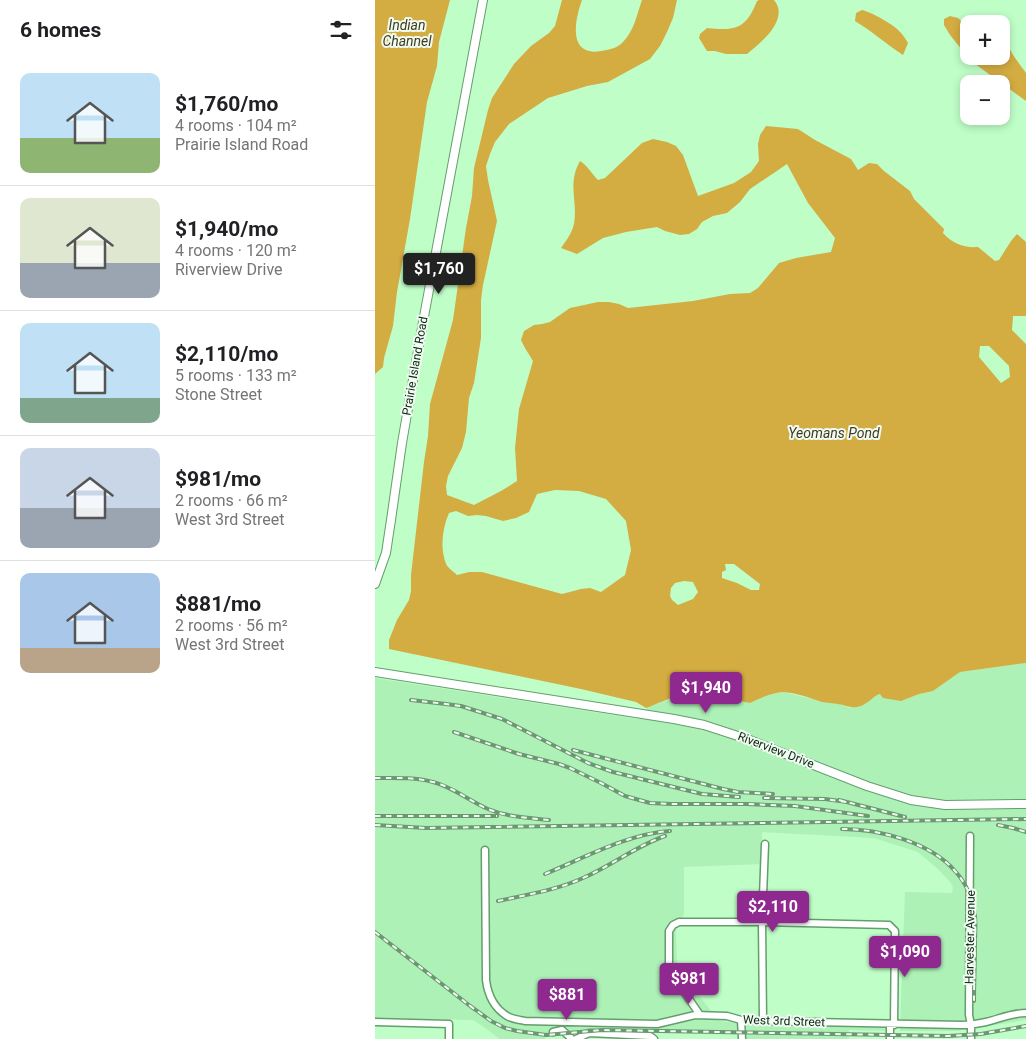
<!DOCTYPE html>
<meta charset="utf-8">
<style>
body{margin:0;font-family:Roboto,sans-serif;background:#f2f2f2;color:#202124;height:100vh;display:flex;flex-direction:column;font-size:19px;white-space:nowrap}
*{box-sizing:border-box;margin:0}
p{font-size:16px;color:#757577}
.icon{flex:none;width:28px;height:28px;fill:none;stroke:currentColor;stroke-width:2;stroke-linecap:round;stroke-linejoin:round}
.map{position:relative;flex:1;overflow:hidden}
.sheet{display:flex;flex-direction:column;background:#fff;width:375px}
.sheet>*{flex:none}
.controls{position:absolute;left:585px;top:15px;display:grid;gap:10px}
.controls a{display:grid;place-items:center;width:50px;height:50px;border-radius:10px;background:#fff;box-shadow:0 2px 8px #0003;font-size:25px}
.price{position:absolute;translate:-50% -42px;padding:0 11px;border-radius:5px;background:#8f298f;color:#fff;font-size:16px;line-height:32px;filter:drop-shadow(0 1px 2px #0008)}
.price::after{content:'';position:absolute;left:50%;top:30px;width:15px;height:11px;margin-left:-8px;background:inherit;clip-path:polygon(0 0,100% 0,50% 100%)}
.price.active{background:#222;color:#fff}
ul{padding:0;list-style:none}
li{display:flex;align-items:center;gap:15px;height:125px;padding:0 20px}
li+li{border-top:1px solid #e0e0e0}
li span{display:grid;place-items:center;flex:none;width:140px;height:100px;border-radius:10px;color:#555}
li>.icon{margin-inline-start:auto}
span .icon{width:60px;height:60px;fill:#fffc;stroke-width:1}
li b{font-size:21px}
h2{display:flex;justify-content:space-between;align-items:center;height:60px;padding:0 20px;font-size:21px}
main{display:flex;flex:1;min-height:0}
.map>svg:first-child{display:block}
.built{fill:#adf1b7}
.water{fill:#d3ac42;fill-rule:evenodd}
.lines{fill:none;stroke-linecap:round;stroke-linejoin:round}
.minor-casing{stroke:#649e6d;stroke-width:9}
.tertiary-casing{stroke:#649e6d;stroke-width:10}
.minor{stroke:#fff;stroke-width:6}
.tertiary{stroke:#fff;stroke-width:8}
.rail-casing{stroke:#6b9871;stroke-width:4}
.rail{stroke:#f0fcf1;stroke-width:2;stroke-dasharray:5.5;stroke-linecap:butt}
.labels{text-anchor:middle;stroke-width:4;stroke-linejoin:round;paint-order:stroke}
.street-label{font-size:12px;fill:#0d2612;stroke:#f0fcf1}
.water-label{font-size:14px;font-style:italic;fill:#423922;stroke:#f0fcf1}
</style>
<main>
<section class="sheet">
<h2>6 homes<svg class="icon" aria-label="filters" viewBox="0 0 24 24"><path d="M4 7h16M4 17h16"/><circle cx="9" cy="7" r="2"/><circle cx="15" cy="17" r="2"/></svg></h2>
<ul>
<li><span style="background:linear-gradient(#bfe0f5 65%,#8fb573 0)"><svg class="icon" aria-label="home" viewBox="0 0 24 24"><path d="M3 11l9-7 9 7M6 9v11h12V9"/></svg></span><div><b>$1,760/mo</b><p>4 rooms · 104 m²</p><p>Prairie Island Road</p></div></li>
<li><span style="background:linear-gradient(#dfe7d0 65%,#9aa5b1 0)"><svg class="icon" aria-label="home" viewBox="0 0 24 24"><path d="M3 11l9-7 9 7M6 9v11h12V9"/></svg></span><div><b>$1,940/mo</b><p>4 rooms · 120 m²</p><p>Riverview Drive</p></div></li>
<li><span style="background:linear-gradient(#bfe0f5 75%,#7fa58c 0)"><svg class="icon" aria-label="home" viewBox="0 0 24 24"><path d="M3 11l9-7 9 7M6 9v11h12V9"/></svg></span><div><b>$2,110/mo</b><p>5 rooms · 133 m²</p><p>Stone Street</p></div></li>
<li><span style="background:linear-gradient(#c9d6e8 60%,#9aa5b1 0)"><svg class="icon" aria-label="home" viewBox="0 0 24 24"><path d="M3 11l9-7 9 7M6 9v11h12V9"/></svg></span><div><b>$981/mo</b><p>2 rooms · 66 m²</p><p>West 3rd Street</p></div></li>
<li><span style="background:linear-gradient(#a9c7e8 75%,#b9a48a 0)"><svg class="icon" aria-label="home" viewBox="0 0 24 24"><path d="M3 11l9-7 9 7M6 9v11h12V9"/></svg></span><div><b>$881/mo</b><p>2 rooms · 56 m²</p><p>West 3rd Street</p></div></li>
</ul>
</section>
<div class="map">
<svg width="651" height="1039" viewBox="0 0 651 1039">
<rect width="100%" height="100%" fill="#bffec7"/>
<path class="built" d="M651,663V1020L582,1031H525L530,892L577,893L578,888L576,883L564,870L543,852L499,838L387,832L386,864L309,867V913L301,930L302,968L344,1021L395,1026L519,1028V1031L474,1030V1039H368V1035L223,1031L171,1037L169,1039H125L106,1025L98,1020L0,1018V678L263,719L273,707L303,697L314,696L358,699L375,703L385,698L401,693H412L449,702L466,704L474,708L506,694L507,697L526,701L544,694L558,691L585,672Z"/>
<path class="water" d="M0,0H75L64,42L62,66L52,102L35,219L22,292L18,326L9,358L8,367L0,374Z
M187,0H207C200,19 192,57 226,51C234,50 242,48 247,43C259,32 262,14 267,0H302L298,18L292,32L285,46L275,59L233,82L212,86L173,98L134,124L120,142L115,154L111,166L113,180L122,221L108,285L106,300V338L99,383L94,398L91,432L87,448L73,476L71,486L72,495L99,505L126,491L142,481L140,448L144,409L158,361L150,348L146,340L149,331L159,325L167,324L175,322L195,308L223,302H234L244,304L253,308L318,301L355,294L375,293L383,288L404,263L421,258L456,252L460,238L433,203L412,164L375,189L365,202L352,213L338,216L327,222L322,229L314,234L305,235L290,231L282,227L251,232L228,238L202,254L186,248C191,241 197,233 199,224C203,201 192,184 205,161C213,166 217,174 223,180L230,178L267,143L278,139L292,142L301,146L308,155L323,196L359,183L376,172L384,161L383,144L385,135L391,126L423,129L440,140L476,159L483,170L494,163L502,164L509,171L535,191L539,199L569,229L568,233C578,244 589,248 603,247L620,261L624,260L636,241L642,234L651,242V316H638L637,330L651,344V663L585,672L558,691L544,694L526,701L508,698L505,694C496,697 493,705 482,707C474,708 471,705 463,704C458,703 452,703 447,702C433,698 416,690 401,693C392,695 383,699 375,703C354,698 326,694 304,697C293,698 282,704 271,708L261,702L206,689L14,649V640L22,620L34,600L36,591V575L49,462L53,436L55,404L78,320L91,228L97,196L99,168L113,110L117,98L139,64L156,46L174,33L180,26ZM605,346H614L634,366L635,377L626,383L604,357ZM180,490L204,491L231,499L251,521L256,550L250,575L226,592L215,588L206,589L187,594L107,572H94L82,575C79,572 73,568 71,564C65,548 67,529 74,513L81,511L93,516L102,515L111,516L128,521L141,518L154,512L162,494ZM350,564H359L385,584L384,590H376L362,583L347,578V572L351,570ZM309,581L318,582L323,592L318,599L303,605L297,600L295,596L296,588L300,583Z
M384,0H399C415,19 386,43 372,54H351L340,51H332L324,38L325,34L332,28C361,31 371,29 382,1Z
M487,10C496,12 520,25 526,33C529,36 531,40 533,43L528,55C511,44 497,31 480,21L481,13Z
M613,15H618L621,18L623,24H604Z
M575,16L583,18L594,28V56H626V33L638,55L651,73V101L596,61L575,35L569,25V19Z"/>
<g class="lines">
<g class="minor-casing">
<path id="minor" d="M595,836L594,1015L596,1025V1039
M110,850L111,980C113,996 119,1009 134,1017C138,1019 145,1020 150,1021L282,1024L320,1015L352,1016L366,1020L388,1021L586,1025C594,1025 602,1024 611,1022C624,1019 636,1013 651,1013
M325,1015L294,970V931L298,925L304,922H387L514,925L520,931L519,1025
M366,1020L367,1039
M388,1021L387,922L390,844
M0,1022L74,1024V1039
M178,1032L187,1030L197,1039
M201,1039L214,1033L275,1036L279,1039
M515,1039V1024"/>
</g>
<g class="tertiary-casing">
<path id="tertiary" d="M0,584L11,553L16,520L27,443L48,322L108,0
M0,672L299,719L329,725L372,739L492,786L536,800L570,805L651,804"/>
</g>
<use href="#minor" class="minor"/>
<use href="#tertiary" class="tertiary"/>
<g class="rail-casing">
<path id="rail" d="M36,700L71,704L86,706L127,719L213,763L238,772L327,794L364,797
M79,732L144,754L184,764L195,768L226,783L250,796L275,803L296,804H371L420,806L493,816
M198,750L348,789L363,792L398,794
M0,778C19,778 39,777 58,782C78,787 94,801 113,809C132,817 154,818 174,820
M389,798L450,799L472,802
M464,800L530,817
M0,816H122
M0,825L51,828L651,819
M623,825L638,828L651,832
M467,829C504,829 555,842 580,871C591,883 598,900 600,916C601,925 600,934 600,943C600,962 599,982 599,1001
M170,874C209,858 252,834 295,831
M123,901C151,895 182,890 208,878C236,866 261,846 290,836
M0,932L99,1009
M94,1005L116,1021L130,1028L142,1031L171,1035L227,1030L573,1036L606,1034L651,1026"/>
</g>
<use href="#rail" class="rail"/>
</g>
<g class="labels">
<g class="street-label">
<text transform="translate(40 366) rotate(-80)" y="4">Prairie Island Road</text>
<text transform="translate(401 750) rotate(21)" y="4">Riverview Drive</text>
<text transform="translate(595 937) rotate(-89)" y="4">Harvester Avenue</text>
<text transform="translate(409 1021) rotate(2)" y="4">West 3rd Street</text>
</g>
<g class="water-label">
<text x="32" y="30">Indian<tspan x="32" dy="16">Channel</tspan></text>
<text x="459" y="438">Yeomans Pond</text>
</g>
</g>
</svg>
<div class="controls">
<a>+</a>
<a>−</a>
</div>
<b class="price active" style="left:64px;top:295px">$1,760</b>
<b class="price" style="left:331px;top:714px">$1,940</b>
<b class="price" style="left:398px;top:933px">$2,110</b>
<b class="price" style="left:530px;top:978px">$1,090</b>
<b class="price" style="left:314px;top:1005px">$981</b>
<b class="price" style="left:192px;top:1021px">$881</b>
</div>
</main>
